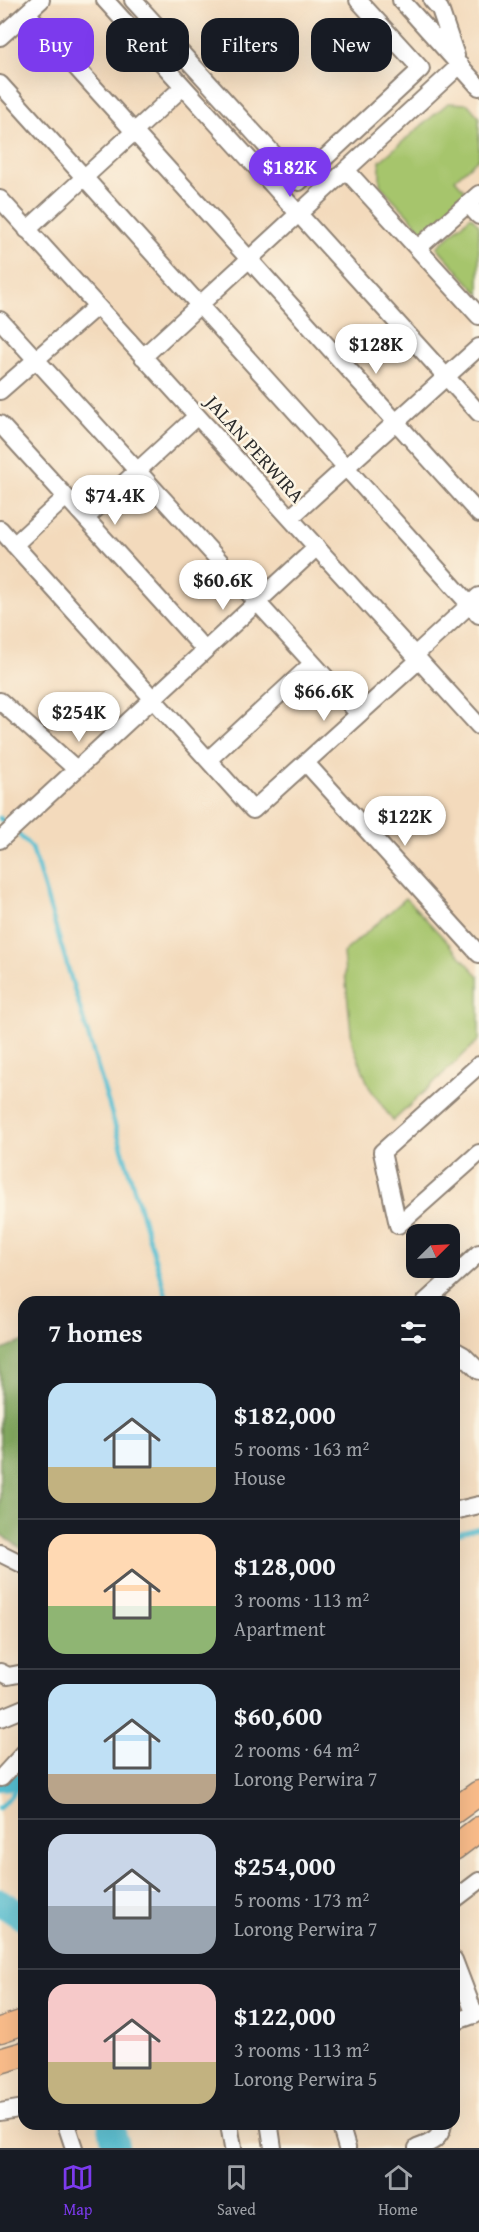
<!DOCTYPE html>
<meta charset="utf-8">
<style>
body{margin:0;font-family:"Gentium Book Plus",serif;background:#242831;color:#f1f3f6;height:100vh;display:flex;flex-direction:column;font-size:22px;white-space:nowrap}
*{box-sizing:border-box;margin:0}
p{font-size:20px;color:#9ea1a6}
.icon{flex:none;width:33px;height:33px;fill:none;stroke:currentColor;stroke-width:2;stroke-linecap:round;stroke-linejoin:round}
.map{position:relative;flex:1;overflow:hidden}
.panel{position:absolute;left:18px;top:1296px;width:442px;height:834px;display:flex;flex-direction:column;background:#171b24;border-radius:18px;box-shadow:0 6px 24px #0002}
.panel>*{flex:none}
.top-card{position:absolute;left:18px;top:18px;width:444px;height:54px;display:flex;gap:12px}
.needle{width:39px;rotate:66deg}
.fabs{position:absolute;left:406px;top:1224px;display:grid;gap:12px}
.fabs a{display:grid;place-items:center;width:54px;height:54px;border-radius:12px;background:#171b24;box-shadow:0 6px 24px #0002;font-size:30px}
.price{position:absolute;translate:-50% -51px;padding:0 14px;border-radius:21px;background:#fff;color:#222;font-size:20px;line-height:39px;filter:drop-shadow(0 2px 3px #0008)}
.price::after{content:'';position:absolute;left:50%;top:36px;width:18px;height:14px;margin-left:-9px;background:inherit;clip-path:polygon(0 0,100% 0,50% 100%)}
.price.active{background:#7c3aed;color:#fff}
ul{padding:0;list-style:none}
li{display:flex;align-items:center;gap:18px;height:150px;padding:0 30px}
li+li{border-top:2px solid #363941}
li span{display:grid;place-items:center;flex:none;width:168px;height:120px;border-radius:18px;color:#555}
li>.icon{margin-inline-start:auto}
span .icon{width:72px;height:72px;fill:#fffc;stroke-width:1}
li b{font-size:26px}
h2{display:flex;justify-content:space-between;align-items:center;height:72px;padding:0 30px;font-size:26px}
.pill{padding:0 21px;border-radius:18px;background:#171b24;box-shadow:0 6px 24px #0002;font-size:21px;line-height:54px}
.pill.active{background:#7c3aed;color:#fff}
.menu{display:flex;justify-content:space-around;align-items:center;height:84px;border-top:2px solid #363941;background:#171b24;font-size:16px;color:#9ea1a6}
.menu a{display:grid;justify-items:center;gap:3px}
.menu .active{color:#7c3aed}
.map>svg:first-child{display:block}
.green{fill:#a6c56c;stroke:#68784c;stroke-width:1.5}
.forest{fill:#84aa60;stroke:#586a46;stroke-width:1.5}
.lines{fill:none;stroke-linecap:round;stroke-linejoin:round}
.stream{stroke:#54bed1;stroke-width:4.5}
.canal{stroke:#54bed1;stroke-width:16}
.river{stroke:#54bed1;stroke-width:27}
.minor-casing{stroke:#8f8274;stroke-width:20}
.highway-casing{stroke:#8f8274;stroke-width:27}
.minor{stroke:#fff;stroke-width:16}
.highway{stroke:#f9bc8a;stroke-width:24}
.labels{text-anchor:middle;stroke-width:5;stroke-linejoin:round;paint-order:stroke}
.street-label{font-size:20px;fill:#2b2b2b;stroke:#fcf5e5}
</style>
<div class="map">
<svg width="479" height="2148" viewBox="0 0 479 2148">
<rect width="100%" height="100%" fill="#fcf5e5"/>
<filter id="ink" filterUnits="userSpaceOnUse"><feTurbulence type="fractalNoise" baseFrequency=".0167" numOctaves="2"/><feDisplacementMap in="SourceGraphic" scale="12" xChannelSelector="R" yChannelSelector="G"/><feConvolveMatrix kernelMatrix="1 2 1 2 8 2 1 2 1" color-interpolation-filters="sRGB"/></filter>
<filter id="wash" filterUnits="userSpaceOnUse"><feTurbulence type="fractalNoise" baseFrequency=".008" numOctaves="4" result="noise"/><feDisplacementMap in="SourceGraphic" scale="24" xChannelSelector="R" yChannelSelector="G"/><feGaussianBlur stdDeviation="1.35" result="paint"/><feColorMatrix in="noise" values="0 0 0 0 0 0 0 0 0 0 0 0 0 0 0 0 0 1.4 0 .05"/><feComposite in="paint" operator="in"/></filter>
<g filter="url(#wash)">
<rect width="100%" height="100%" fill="#f3dabc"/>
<path class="green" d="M448,103L468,104L479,117V158L455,179L469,195L426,234L380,185V161Z
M471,216L479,225V294L437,247Z
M406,898L479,976V1040L393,1121L369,1087L352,1042L343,953Z"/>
<path class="forest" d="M24,1341V1550L0,1534V1351Z"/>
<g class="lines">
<path class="stream" d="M0,818L8,826
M15,831L32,848L168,1302
M454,1535L479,1528
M0,1808L24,1780"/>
<path class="canal" d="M0,1783L23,1781"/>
<path class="river" d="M0,1902L24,1918
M111,2124L116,2148"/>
</g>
</g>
<g filter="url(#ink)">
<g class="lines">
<g class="minor-casing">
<path id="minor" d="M105,0L479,413
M133,0L299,182L421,69L358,0
M401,0L479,87
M432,0L440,9L456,56
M27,13L479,514
M0,37L41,0
M0,84L479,615
M346,170L479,316
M0,199L479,726
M468,204L479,216
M27,230L183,87
M418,248L479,194
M0,320L359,714
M143,357L460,65
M0,391L97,306
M0,424L205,650
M86,518L197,416
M290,518L479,347
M0,529L253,810L419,660
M14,545L66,497
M415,655L479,596
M0,701L76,769
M208,760L312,664
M306,763L479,954
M0,840L317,547
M479,1065L382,1152L398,1225L479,1153
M425,1302L479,1253
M454,1350L463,1355L479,1371
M454,1511L479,1505
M0,1553L24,1565
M0,1672L8,1676L24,1673
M0,1718L24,1708
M1,1778L24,1753
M454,1900L479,1881
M454,1960L475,2015
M454,2022L479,2013
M0,2112L24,2108
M66,2124L74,2148
M229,2124L233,2148
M340,2124L347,2148
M270,2128L273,2148
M417,2148C431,2143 441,2139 443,2124"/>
</g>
<g class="highway-casing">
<path id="highway" d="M454,1811L479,1793
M454,1848L479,1829
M0,2030L24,2022
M0,2061L24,2054"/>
</g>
<use href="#minor" class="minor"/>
<use href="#highway" class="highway"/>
</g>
</g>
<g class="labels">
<g class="street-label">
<text transform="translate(255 449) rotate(48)" y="7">JALAN PERWIRA</text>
</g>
</g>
</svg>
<div class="fabs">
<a><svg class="needle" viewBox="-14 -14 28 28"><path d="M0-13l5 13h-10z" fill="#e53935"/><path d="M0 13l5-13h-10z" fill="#9ea1a6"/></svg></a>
</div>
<b class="price active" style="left:290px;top:198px">$182K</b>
<b class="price" style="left:376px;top:375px">$128K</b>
<b class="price" style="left:115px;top:526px">$74.4K</b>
<b class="price" style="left:223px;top:611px">$60.6K</b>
<b class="price" style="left:324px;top:722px">$66.6K</b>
<b class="price" style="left:79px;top:743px">$254K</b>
<b class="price" style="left:405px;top:847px">$122K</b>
<div class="top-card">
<a class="pill active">Buy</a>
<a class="pill">Rent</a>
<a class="pill">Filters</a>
<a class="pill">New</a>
</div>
<section class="panel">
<h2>7 homes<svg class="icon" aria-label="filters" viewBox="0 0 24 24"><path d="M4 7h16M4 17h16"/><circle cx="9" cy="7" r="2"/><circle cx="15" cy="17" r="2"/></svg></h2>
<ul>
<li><span style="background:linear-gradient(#bfe0f5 70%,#c2b280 0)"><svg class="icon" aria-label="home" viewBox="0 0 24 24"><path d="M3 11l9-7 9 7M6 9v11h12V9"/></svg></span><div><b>$182,000</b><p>5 rooms · 163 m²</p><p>House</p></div></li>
<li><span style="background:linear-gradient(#ffd9b3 60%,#8fb573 0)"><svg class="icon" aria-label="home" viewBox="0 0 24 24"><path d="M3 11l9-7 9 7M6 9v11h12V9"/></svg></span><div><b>$128,000</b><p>3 rooms · 113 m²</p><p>Apartment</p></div></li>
<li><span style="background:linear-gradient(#bfe0f5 75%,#b9a48a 0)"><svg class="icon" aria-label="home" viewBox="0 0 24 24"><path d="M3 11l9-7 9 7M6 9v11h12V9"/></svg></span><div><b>$60,600</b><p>2 rooms · 64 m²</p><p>Lorong Perwira 7</p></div></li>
<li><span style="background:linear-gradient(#c9d6e8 60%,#9aa5b1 0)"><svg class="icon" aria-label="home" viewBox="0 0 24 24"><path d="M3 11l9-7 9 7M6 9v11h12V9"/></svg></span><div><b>$254,000</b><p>5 rooms · 173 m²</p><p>Lorong Perwira 7</p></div></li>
<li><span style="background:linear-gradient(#f6c9c9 65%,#c2b280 0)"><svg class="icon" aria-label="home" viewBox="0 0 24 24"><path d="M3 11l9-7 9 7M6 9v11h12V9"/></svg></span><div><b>$122,000</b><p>3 rooms · 113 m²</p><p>Lorong Perwira 5</p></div></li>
</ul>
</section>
</div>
<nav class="menu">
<a class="active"><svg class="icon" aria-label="map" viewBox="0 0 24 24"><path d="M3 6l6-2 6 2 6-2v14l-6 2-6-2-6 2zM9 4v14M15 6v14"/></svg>Map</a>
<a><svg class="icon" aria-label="saved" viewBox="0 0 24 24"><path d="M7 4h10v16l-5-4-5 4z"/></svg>Saved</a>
<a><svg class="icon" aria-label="home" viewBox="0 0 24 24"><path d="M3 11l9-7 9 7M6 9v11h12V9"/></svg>Home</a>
</nav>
